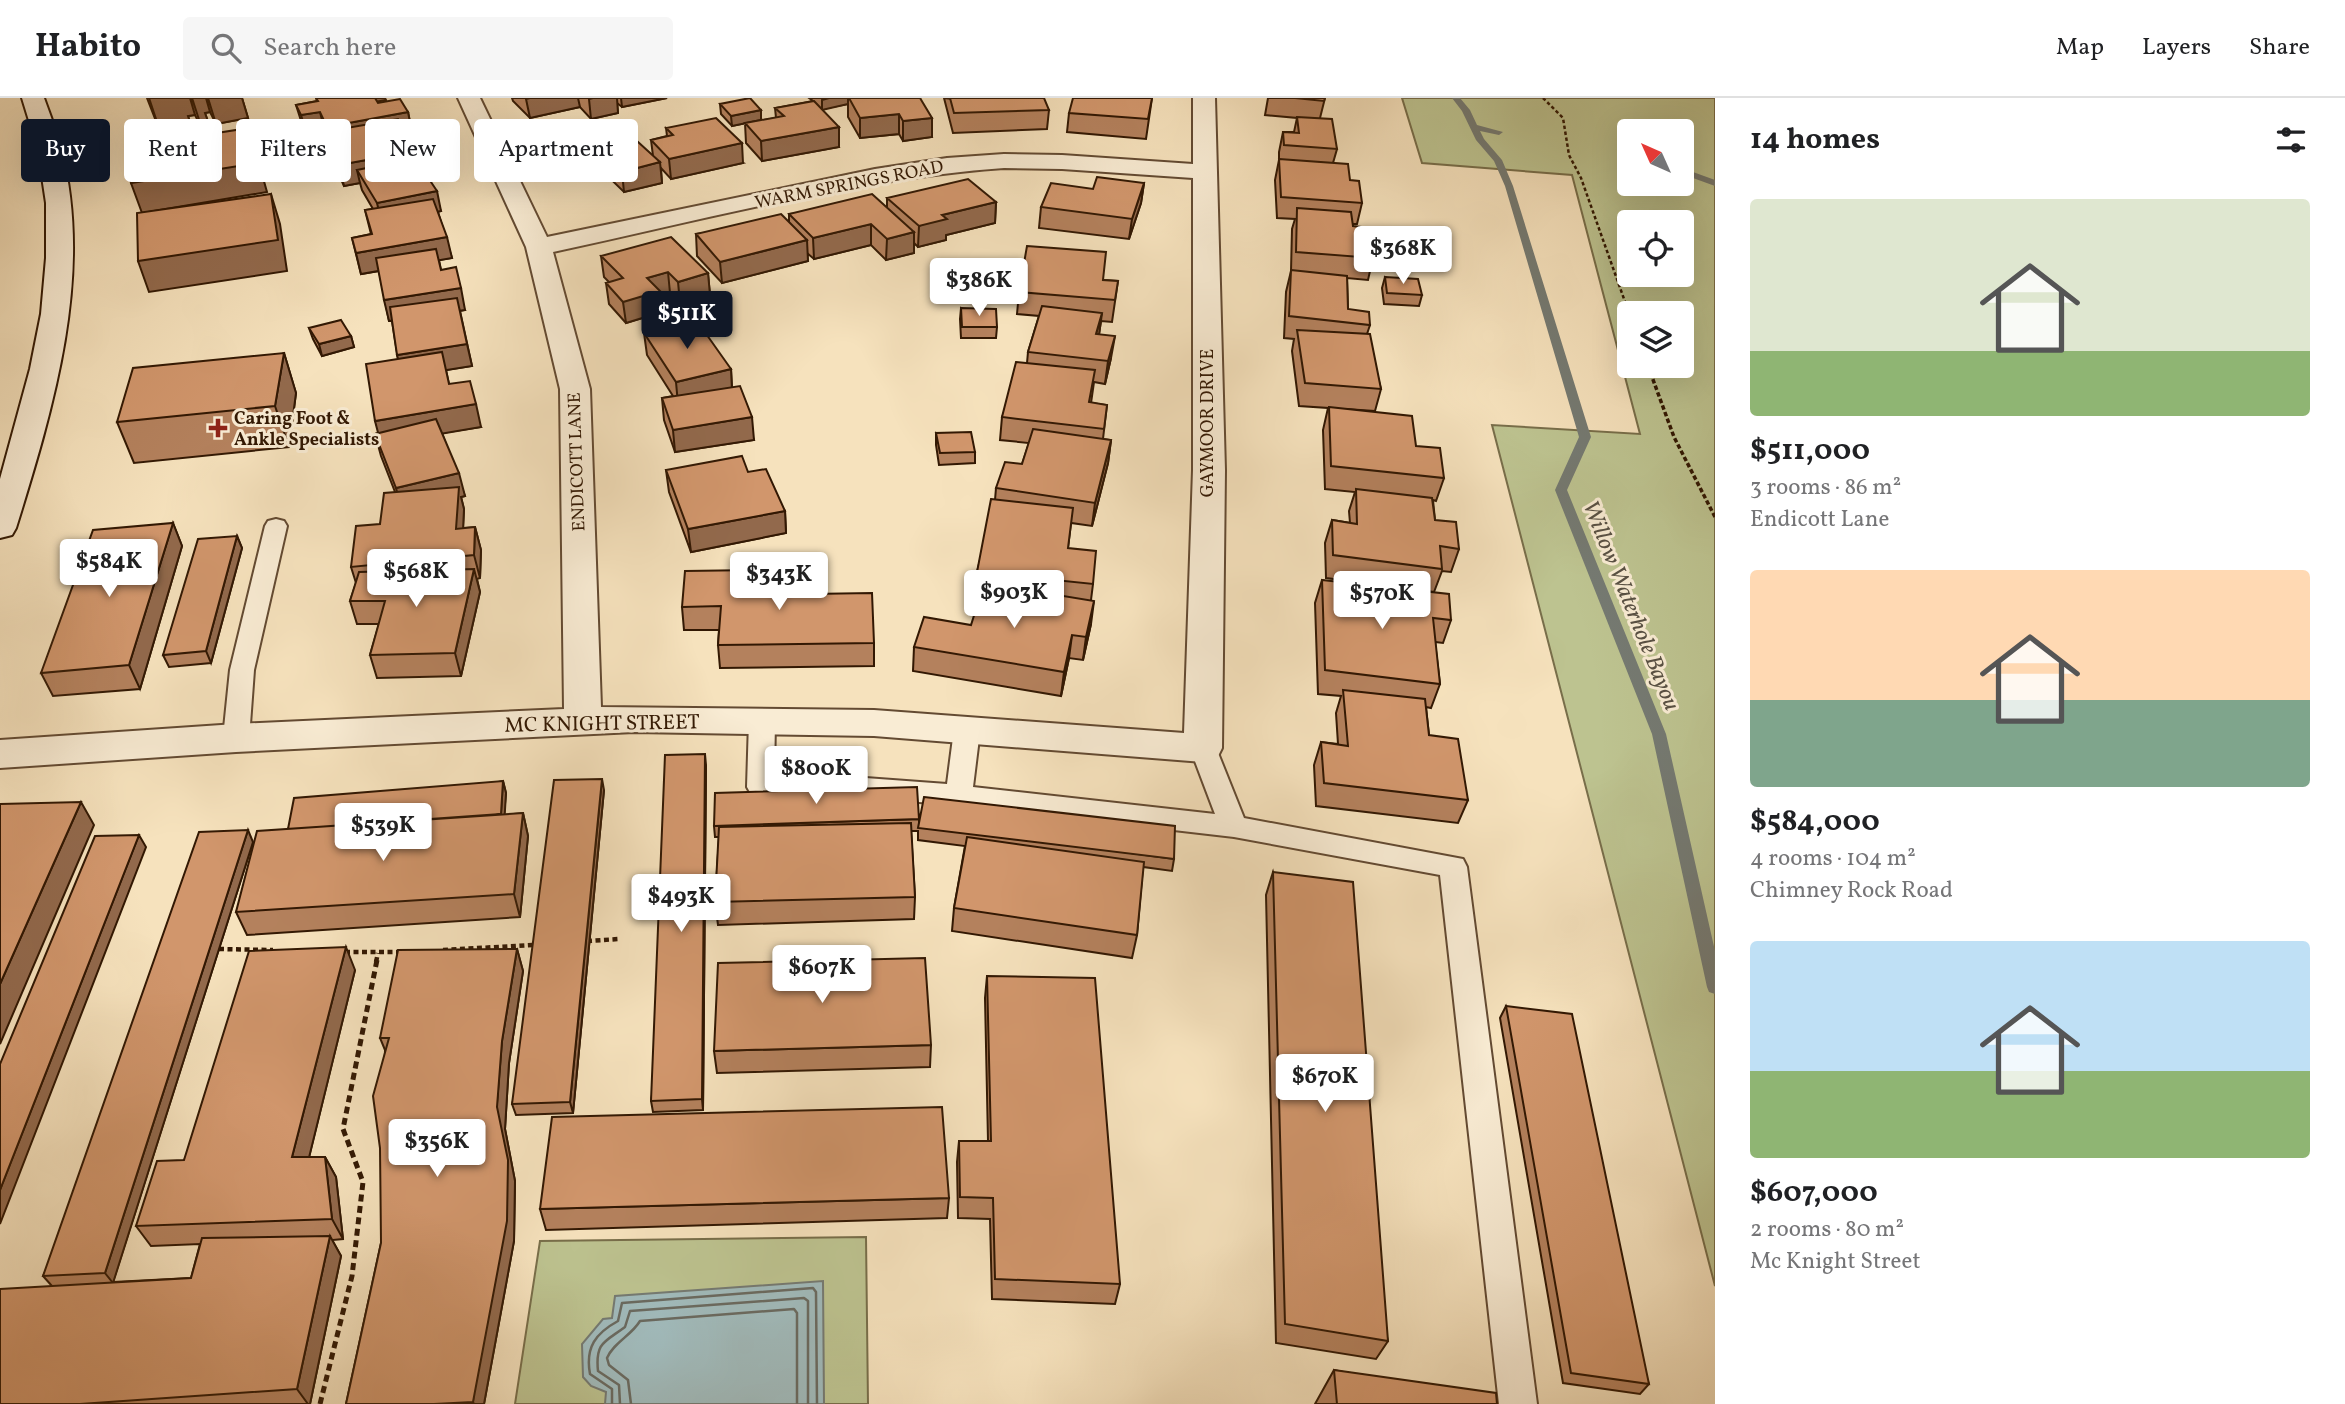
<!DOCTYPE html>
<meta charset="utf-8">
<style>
body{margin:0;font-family:Vollkorn,serif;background:#f6f6f6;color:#202124;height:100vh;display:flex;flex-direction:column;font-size:26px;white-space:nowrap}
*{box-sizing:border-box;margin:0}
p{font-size:23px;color:#757577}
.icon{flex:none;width:38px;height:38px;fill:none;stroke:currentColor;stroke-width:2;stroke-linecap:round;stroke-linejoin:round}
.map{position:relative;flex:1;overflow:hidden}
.side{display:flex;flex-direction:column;background:#fff;width:630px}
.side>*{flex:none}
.banner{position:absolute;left:21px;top:21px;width:665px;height:63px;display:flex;gap:14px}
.needle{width:46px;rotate:315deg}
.fabs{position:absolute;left:1617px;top:21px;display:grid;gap:14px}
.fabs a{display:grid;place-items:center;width:77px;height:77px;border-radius:7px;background:#fff;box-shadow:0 7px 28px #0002;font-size:35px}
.price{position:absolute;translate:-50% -60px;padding:0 16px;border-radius:7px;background:#fff;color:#222;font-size:23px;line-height:46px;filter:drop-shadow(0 2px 4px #0008)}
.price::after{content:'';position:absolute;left:50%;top:42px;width:21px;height:16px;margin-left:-10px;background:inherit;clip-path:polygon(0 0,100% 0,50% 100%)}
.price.active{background:#111827;color:#fff}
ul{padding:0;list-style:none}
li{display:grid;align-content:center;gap:14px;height:371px;padding:0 35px}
li span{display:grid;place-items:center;height:217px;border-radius:7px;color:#555}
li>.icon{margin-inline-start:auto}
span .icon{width:126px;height:126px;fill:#fffc;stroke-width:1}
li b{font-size:30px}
h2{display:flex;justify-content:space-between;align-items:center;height:84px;padding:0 35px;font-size:30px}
.pill{padding:0 24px;border-radius:7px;background:#fff;box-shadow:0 7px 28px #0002;font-size:24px;line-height:63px}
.pill.active{background:#111827;color:#fff}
header{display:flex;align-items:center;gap:42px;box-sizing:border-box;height:98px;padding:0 35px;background:#fff;border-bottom:2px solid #e0e0e0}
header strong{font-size:33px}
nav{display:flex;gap:38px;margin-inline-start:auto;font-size:24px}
.search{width:490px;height:63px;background:#f6f6f6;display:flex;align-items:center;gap:18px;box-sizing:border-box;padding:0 24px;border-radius:7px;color:#757577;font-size:26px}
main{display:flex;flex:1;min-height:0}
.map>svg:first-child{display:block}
.green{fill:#bdc390;stroke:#786e4a;stroke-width:2;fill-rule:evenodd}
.water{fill:#a1bbbc;stroke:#757a72;stroke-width:2}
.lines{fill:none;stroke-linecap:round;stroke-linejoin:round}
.shore{stroke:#6a6a60;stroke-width:2.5}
.stream{fill:#757a72;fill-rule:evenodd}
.service-casing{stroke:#634a32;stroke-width:4}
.minor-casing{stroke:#634a32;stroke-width:4}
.secondary-casing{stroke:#321803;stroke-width:4}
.path-far3{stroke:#321803;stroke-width:2.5;stroke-dasharray:3.5 2.5;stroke-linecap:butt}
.path-far2{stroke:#321803;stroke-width:3.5;stroke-dasharray:4.5 2.5;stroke-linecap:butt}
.path-far1{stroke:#321803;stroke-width:4.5;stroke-dasharray:5 3.5;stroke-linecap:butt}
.path{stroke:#321803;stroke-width:5;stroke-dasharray:7 4.5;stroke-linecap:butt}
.service{fill:#f9ecd4;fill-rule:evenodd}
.minor{fill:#f9ecd4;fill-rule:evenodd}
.secondary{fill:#f9ecd4;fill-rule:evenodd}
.wall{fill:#b4815d;stroke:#321803;stroke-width:2}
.shaded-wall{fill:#92694c;stroke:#321803;stroke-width:2}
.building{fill:#d1966c;stroke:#321803;stroke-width:2}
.poi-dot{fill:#8f2418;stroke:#f9ecd4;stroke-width:2.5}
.labels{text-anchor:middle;stroke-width:6;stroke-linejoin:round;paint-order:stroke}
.far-street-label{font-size:18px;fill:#321803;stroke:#f9ecd4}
.far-poi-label{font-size:18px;font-weight:bold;fill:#321803;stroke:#f9ecd4;text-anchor:start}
.street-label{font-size:21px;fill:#321803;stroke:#f9ecd4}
.water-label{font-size:23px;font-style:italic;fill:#595144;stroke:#f9ecd4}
</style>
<header>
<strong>Habito</strong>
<div class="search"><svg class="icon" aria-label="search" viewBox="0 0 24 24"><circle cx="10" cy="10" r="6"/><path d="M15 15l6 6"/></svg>Search here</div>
<nav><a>Map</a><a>Layers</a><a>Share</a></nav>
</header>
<main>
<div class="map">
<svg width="1715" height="1306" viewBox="0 0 1715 1306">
<rect width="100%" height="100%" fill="#f6e2bd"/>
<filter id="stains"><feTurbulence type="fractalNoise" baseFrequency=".00286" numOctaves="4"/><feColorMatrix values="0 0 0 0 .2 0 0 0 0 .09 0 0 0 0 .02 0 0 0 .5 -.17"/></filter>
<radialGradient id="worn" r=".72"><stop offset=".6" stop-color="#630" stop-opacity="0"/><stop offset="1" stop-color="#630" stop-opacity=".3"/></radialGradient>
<path class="green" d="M1402,0H1715V1188L1492,327L1640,336L1572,77L1422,65ZM1629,33H1682V86H1629ZM1629,124H1682V177H1629ZM1629,215H1682V268H1629Z
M866,1139L868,1306H515L540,1143Z"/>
<path class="water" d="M823,1183L824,1306H605L606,1294L591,1288L583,1279L582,1246L603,1221L612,1220L615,1198Z"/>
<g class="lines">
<path class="shore" d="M612,1306V1291L590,1276C585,1249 596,1235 618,1223L622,1205L813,1190L816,1194L817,1306
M620,1306L619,1287L598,1273C595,1244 605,1244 625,1229L630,1213L804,1200L808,1203V1306
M631,1306L628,1282L609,1267L607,1260C614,1244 631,1238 640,1223L794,1211L797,1215V1306"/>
<path class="stream" d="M1452,0H1460L1470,12L1477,27L1503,34L1499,37L1480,33L1484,41L1502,62L1513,88L1591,339L1567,392L1666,636L1715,853V896L1709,894L1707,889L1652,636L1555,392L1579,339L1505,88L1494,63L1476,42L1462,13Z
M1682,70L1715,82V88L1682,76Z"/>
<g class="service-casing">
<path id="service" d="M276,421L284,423L287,428L254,572L249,640L245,647L236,649L227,647L223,640L230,572L265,428L268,423Z
M762,614L771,617L775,623L774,679H852L947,686L954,632L958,626L967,623L976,626L980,632L973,689L1215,716L1190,650L1194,643L1203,641L1212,643L1216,650L1244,720L1463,761L1467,769L1537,1306H1499L1440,777L1234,739L959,707L852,699H760L751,696L747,689L749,623L753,617Z"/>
</g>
<g class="minor-casing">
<path id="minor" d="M458,0H480L547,139L875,71L947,60L1004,56L1062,57L1193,66V0H1215L1225,372L1222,650L1217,660L1203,664L874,638L634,634L236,654L0,670V642L236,626L564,611L560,291L526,149ZM1004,70L1062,71L1193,80V372L1184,635L874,612L601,609L590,291L553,154C702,122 852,81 1004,70Z"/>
</g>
<g class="secondary-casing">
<path id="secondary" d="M22,0H44C50,17 57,34 61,51C94,176 53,311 16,430L12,437L0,440V381L30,271L41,216L46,160V105L38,52Z"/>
</g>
<path class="path-far3" d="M1543,0L1563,20L1569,57L1581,80L1629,215"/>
<path class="path-far2" d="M1648,268L1674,339L1715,419"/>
<path class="path-far1" d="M587,843L619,841
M219,851L273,852
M443,852L533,847
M345,854H402
M376,864L378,855"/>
<path class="path" d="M320,1306L352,1178L363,1084L343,1031L377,862"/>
<use href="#service" class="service"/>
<use href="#minor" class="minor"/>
<use href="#secondary" class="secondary"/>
</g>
<path class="wall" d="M147,0H242L248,20L216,26L210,14L205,15L210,29L202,31L195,17L188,18L192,30L161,36Z
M316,0L386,2L377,3L378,5L408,14L412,34L406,35L419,66L441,113L438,114L452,160L439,162L441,172L465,212L460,213L472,268L446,272L449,286L481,329L442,335L465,398L461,399L464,411L463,430L475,429L481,452L480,480L477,481L480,494L461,578L377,580L370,557L379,526H357L350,503L356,485L351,469L380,426L395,394L381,358L375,336L378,335L398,261L392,223H389L379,173L361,176L352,140L371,136L365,112L373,111L362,92L360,85L344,88L334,67L329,47H331L325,34L307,37L302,26L296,7L317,3Z
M512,0H667L622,9L617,5L618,15L591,21L580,9L530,20L513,3Z
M809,0H920L932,39L903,43L899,36L860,40L848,19V6L822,11L839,49L762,63L746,45L745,25L776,20L775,10L813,3Z
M944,0L1049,12L1047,31L953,35Z
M1152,0L1146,41L1067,34L1069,15Z
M1268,0H1325L1320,20L1337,51L1333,65L1350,82L1362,105L1357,126H1353V128L1373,160L1368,182L1347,180L1348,211L1370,227L1367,236L1381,291L1375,313L1345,311L1416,348L1444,380L1436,403L1433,402L1435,422L1459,451L1451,474L1442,473L1434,494L1326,480L1325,445L1332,422L1350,425L1349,413L1355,394L1325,391L1323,332L1328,310L1299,308L1292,253L1294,241L1284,240L1286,194L1291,173L1292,131L1295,121L1277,120L1275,82L1279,62V54L1283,34H1294L1297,20L1265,17Z
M720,6L761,12V22L732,28L721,16Z
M666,30L743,65L671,81L661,70L662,85L624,94L591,62L589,42L653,58L651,42L667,38Z
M1144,85L1141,105L1129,141L1039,130L1041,109L1093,91Z
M887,100L996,104L995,125L946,137V142L918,149L914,145V155L886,162L871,147L814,161L807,155L808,163L722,185L697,158L696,136L789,125V116L887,110Z
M601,158L708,175L710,197L680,205L670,195L661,198L662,214L626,225L609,206L606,185L609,184L604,179Z
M1385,179L1422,197L1419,208L1384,206L1382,190Z
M1103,182L1118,183L1112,224L1101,223L1099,236L1111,260L1105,286L1094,284L1091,305L1107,307L1103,341L1111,342L1108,365L1092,428L1071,425L1068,450L1093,486L1091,502V526L1083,562L1069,560L1061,598L913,573L914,549L971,527L996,511L999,499L975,497L977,474L995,402L996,390L1022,366L1029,345L1000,342L1002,319L1027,265L1028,254L1039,218L1017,216L1019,194Z
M961,210L997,229L996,240H961L960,221Z
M309,230L351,238L354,249L322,258L313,241Z
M644,235L731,271L732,289L754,342L675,354L664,322L662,300L673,298L647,257Z
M284,255L296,295L289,349L134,365L117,324Z
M936,335L975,354V365L939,367L936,347Z
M666,372L748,374L785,413L786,435L691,454L669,394Z
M173,425L182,448L140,591L53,598L41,575Z
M237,438L242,450L211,565L169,569L163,557Z
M1322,482L1451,522L1443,545L1435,544L1440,586L1431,610L1426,609L1429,637L1468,702L1458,725L1316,708L1314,667L1321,644L1338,646L1336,615L1341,598L1318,596L1315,505Z
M756,497L874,545V568L720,570L718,547L719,532H684L682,509Z
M706,667L703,1012L653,1014L651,1003Z
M503,683L506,695L504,717L523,715L528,738L520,819L247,837L236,814L288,731Z
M604,692L573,1015L516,1017L512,1006Z
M919,721V726L1174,761L1172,773L1143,769L1137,837L1132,860L952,833L954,810L965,748L918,742V733H911L915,799L914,821L718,827L715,804L719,739H715L714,728Z
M253,744L113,1184L191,1180L200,1146L151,1148L136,1128L184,1062L355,872L309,1059H325L336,1079L343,1141L332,1142L341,1158L310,1306H0L52,1188L43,1178Z
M1273,774L1388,1243L1376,1261L1276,1245L1266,797Z
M517,851L523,873L509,965L505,1031L515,1083L514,1143L484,1306H346L381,1145L385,952L380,940Z
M987,878L1120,1186L1115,1206L992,1201L990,1121L958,1120L957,1064L959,1043H988L985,900Z
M1506,908L1649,1286L1640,1296L1563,1285L1500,920Z
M931,947L930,969L717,975L714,953Z
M949,1100L947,1120L546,1132L540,1111Z
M1334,1272L1497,1306H1315Z"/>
<path class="shaded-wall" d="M149,0H190L195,17L188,18L192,30L161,36Z
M192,0H206L210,14L205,15L210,29L202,31Z
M208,0H242L248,20L216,26Z
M326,0H385L386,2L329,12Z
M530,0H578L580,9L530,20L526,1Z
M593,0H617L618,15L591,21L589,1Z
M621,0H667L622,9Z
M829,0H848V6L822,12V2Z
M761,12V22L732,28L731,18Z
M320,14L325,34L307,37L301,17Z
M408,14L412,34L347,46L341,31L345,47L332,49L327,29Z
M899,16V36L860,40V20Z
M932,20V39L903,43V23Z
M839,29V49L762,63L761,43Z
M249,30L267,94L142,115L131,85Z
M742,45L743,65L671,81L669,61Z
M416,53L421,73L357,72L360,85L344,88L339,67Z
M660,64L662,85L624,94L622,74Z
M1144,85L1141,105L1129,141L1132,121Z
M437,93L441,113L382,126L377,105Z
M271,96L280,126L287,173L149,194L138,163Z
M996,104L995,125L946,137V142L918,149L919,128L942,117Z
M871,126V147L814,161L813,140Z
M914,134V155L886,162L887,141Z
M447,139L452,160L361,176L356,155Z
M807,142L808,163L722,185L720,164Z
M668,174L670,195L661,198L662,214L626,225L623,204L647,180Z
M708,175L710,197L680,205L678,184Z
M461,190L465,212L389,223L384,202Z
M1102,215L1099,237L1096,236Z
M351,238L354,249L322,258L319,246Z
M1115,238L1111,260L1105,286L1108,263Z
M467,246L472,268L403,279L397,257Z
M284,255L296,295L289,349L275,308Z
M731,271L732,293L678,306L676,284Z
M476,306L481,329L381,346L375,323Z
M752,319L754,342L675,354L673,332Z
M1111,342L1108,365L1092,428L1095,405Z
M459,375L465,398L461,399L464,411L462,454L402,413L396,390Z
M785,413L786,435L691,454L688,431Z
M173,425L182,448L140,591L129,567Z
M475,429L481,452L480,480L474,457Z
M237,438L242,450L211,565L206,553Z
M474,471L480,494L461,578L455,555Z
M755,472L756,495L754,520L753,497Z
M1094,503L1091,526L1083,562L1086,539Z
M1072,537L1069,560L1061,598L1064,574Z
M705,656L706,667L703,1012L702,1001Z
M602,681L604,692L573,1015L570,1004Z
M503,683L506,695L504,728L501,716Z
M81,704L94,727L0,946V886Z
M523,715L528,738L520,819L514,796Z
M248,732L253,744L113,1185L105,1175Z
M139,737L146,749L0,1126V1092Z
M346,849L355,872L304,1080L292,1059Z
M517,851L523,873L509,965L505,1031L515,1083L514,1143L484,1306H474L473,1304L502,943Z
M325,1059L336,1079L343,1141L332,1121Z
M330,1138L341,1158L310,1306H308L297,1291Z"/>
<path class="building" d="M316,0H375L378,5L400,1L408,14L327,29L320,14L301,17L296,7L318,3Z
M750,0L761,12L731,18L720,6Z
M849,0H920L932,20L903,23L899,16L860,20Z
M950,0H1044L1049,12L954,15Z
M1073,0H1152L1148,21L1069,15Z
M1295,0H1325L1324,3Z
M814,3L839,29L761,43L745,25L784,18L775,10Z
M1297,19L1332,21L1337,51L1284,47L1283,34L1299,35Z
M716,20L742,45L669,61L651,42L673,37L666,30Z
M398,21L416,53L339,67L329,47L347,44L341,31Z
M249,30L258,65L131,85L127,49Z
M626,33L660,64L622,74L589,42Z
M415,60L437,93L377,105L357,72Z
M1279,61L1348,66L1350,82L1359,83L1362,105L1281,99Z
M1097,79L1144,85L1132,121L1041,109L1051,85L1093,91Z
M968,81L996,104L942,117L947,121L919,128L887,100Z
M271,96L278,142L138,163L137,115Z
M872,96L914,134L887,141L871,126L813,140L789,116Z
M433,101L447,139L356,155L352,140L372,136L365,112Z
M1297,110L1351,114L1353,128L1370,130L1373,160L1296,154Z
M781,116L807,142L720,164L696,136Z
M671,139L708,175L678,184L668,174L647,180L660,193L623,204L606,185L623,180L601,158Z
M1027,148L1106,154L1103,182L1118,183L1115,202L1019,194Z
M436,151L441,172L456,169L461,190L384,202L376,160Z
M1291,172L1347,178L1348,211L1369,214L1370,227L1289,218Z
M1385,179L1418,181L1422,197L1387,195Z
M457,200L467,246L397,257L390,209Z
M1042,208L1102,215L1096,236L1115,238L1108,263L1028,254Z
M961,210L996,211L997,229H962Z
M341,222L351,238L319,246L309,230Z
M697,223L731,271L676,284L644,235Z
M1297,232L1370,236L1381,291L1305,285Z
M442,254L449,286L470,283L476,306L375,323L366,266Z
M284,255L275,308L117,324L133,270Z
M1016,264L1095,272L1089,304L1107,307L1104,331L1002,319Z
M740,288L752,319L673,332L662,300Z
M1329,309L1412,318L1416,348L1440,350L1444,380L1331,368Z
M436,321L459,375L396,390L375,336Z
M1033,331L1111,342L1095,405L996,390L1005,364L1022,366Z
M971,334L975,354L940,355L936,335Z
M742,358L748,374L766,371L785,413L688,431L666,372Z
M459,389L456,431L475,429L474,457L351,469L356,428L380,426L384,395Z
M1356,391L1432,400L1435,422L1456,424L1459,451L1440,448L1442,471L1333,457L1332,422L1357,426Z
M991,401L1073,410L1068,450L1096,453L1093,486L977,474Z
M173,425L129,567L41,575L93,432Z
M237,438L206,553L163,557L198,441Z
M474,471L455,555L370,557L385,503H350L359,474Z
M755,472L753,497L872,495L874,545L718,547L721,508L682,509L685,473Z
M1322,482L1449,496L1451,522L1433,520L1440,586L1325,572Z
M1003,488L1094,503L1086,539L1072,537L1064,574L914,549L924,519L971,527L977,508L996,511Z
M1343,592L1425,601L1429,637L1458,641L1468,702L1324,685L1321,644L1348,648Z
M705,656L702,1001L651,1003L665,657Z
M602,681L570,1004L512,1006L554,682Z
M503,683L501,716L288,731L294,700Z
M917,689L919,721L714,728L715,695Z
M924,699L1175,728L1174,761L918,730Z
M81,704L0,886V706Z
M523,715L514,796L236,814L257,733Z
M911,725L915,799L715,804L719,729Z
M248,732L105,1175L43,1178L199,734Z
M139,737L0,1092V966L95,738Z
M967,739L1144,764L1137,837L954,810Z
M1273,774L1353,784L1388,1243L1285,1226Z
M346,849L292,1059H325L332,1121L136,1128L157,1063L184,1062L249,853Z
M517,851L502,943L497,1009L508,1062L507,1123L473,1304L434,1306H346L381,1145L380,1050L373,998L389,940H380L398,852Z
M925,860L931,947L714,953L718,865Z
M987,878L1095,880L1120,1186L995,1181L993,1100L960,1099L959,1043H991Z
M1506,908L1572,916L1649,1286L1571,1275Z
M942,1009L949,1100L540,1111L552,1019Z
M330,1138L297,1291L80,1306H0V1191L191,1180L202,1140Z
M1334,1272L1496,1295L1497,1306H1337Z"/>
<path class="poi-dot" d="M214.5 319.5h7v7h7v7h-7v7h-7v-7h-7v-7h7z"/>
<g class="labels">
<g class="far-street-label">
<text transform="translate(849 86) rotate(-11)" y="6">WARM SPRINGS ROAD</text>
<text transform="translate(1207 325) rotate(-90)" y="6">GAYMOOR DRIVE</text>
<text transform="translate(576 364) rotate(-92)" y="6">ENDICOTT LANE</text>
</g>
<g class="far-poi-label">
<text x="234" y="326">Caring Foot &amp;<tspan x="234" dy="21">Ankle Specialists</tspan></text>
</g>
<g class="street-label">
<text transform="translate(602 625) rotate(-1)" y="7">MC KNIGHT STREET</text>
</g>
<g class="water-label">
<text transform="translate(1632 507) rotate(68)" y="8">Willow Waterhole Bayou</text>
</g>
</g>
<rect width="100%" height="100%" filter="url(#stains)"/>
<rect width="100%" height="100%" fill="url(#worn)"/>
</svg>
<div class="fabs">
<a><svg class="needle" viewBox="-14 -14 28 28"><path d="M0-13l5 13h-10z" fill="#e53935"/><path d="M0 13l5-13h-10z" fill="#757577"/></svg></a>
<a><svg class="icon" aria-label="locate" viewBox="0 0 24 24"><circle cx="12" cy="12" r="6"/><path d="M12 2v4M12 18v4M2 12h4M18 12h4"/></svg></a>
<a><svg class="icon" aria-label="layers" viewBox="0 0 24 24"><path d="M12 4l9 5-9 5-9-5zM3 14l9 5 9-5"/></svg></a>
</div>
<b class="price" style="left:1403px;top:188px">$368K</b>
<b class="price" style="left:979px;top:220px">$386K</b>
<b class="price active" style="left:687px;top:253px">$511K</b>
<b class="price" style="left:109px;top:501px">$584K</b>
<b class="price" style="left:416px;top:511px">$568K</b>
<b class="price" style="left:779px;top:514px">$343K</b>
<b class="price" style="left:1014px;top:532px">$903K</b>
<b class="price" style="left:1382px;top:533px">$570K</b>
<b class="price" style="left:816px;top:708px">$800K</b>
<b class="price" style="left:383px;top:765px">$539K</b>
<b class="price" style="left:681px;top:836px">$493K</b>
<b class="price" style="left:822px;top:907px">$607K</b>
<b class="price" style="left:1325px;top:1016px">$670K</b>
<b class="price" style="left:437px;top:1081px">$356K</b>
<div class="banner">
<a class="pill active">Buy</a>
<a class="pill">Rent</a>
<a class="pill">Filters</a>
<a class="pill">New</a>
<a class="pill">Apartment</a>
</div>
</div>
<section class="side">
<h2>14 homes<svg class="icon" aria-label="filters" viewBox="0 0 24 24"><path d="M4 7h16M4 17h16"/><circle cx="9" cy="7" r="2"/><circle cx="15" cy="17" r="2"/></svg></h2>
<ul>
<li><span style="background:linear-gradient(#dfe7d0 70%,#8fb573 0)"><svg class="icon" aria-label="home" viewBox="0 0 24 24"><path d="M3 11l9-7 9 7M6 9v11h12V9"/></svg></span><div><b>$511,000</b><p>3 rooms · 86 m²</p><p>Endicott Lane</p></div></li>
<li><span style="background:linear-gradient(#ffd9b3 60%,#7fa58c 0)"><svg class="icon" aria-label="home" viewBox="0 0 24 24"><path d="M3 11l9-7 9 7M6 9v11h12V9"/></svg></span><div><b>$584,000</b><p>4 rooms · 104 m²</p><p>Chimney Rock Road</p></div></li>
<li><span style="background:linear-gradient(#bfe0f5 60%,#8fb573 0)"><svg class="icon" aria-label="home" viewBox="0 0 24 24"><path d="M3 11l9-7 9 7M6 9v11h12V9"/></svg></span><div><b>$607,000</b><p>2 rooms · 80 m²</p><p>Mc Knight Street</p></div></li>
</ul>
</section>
</main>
